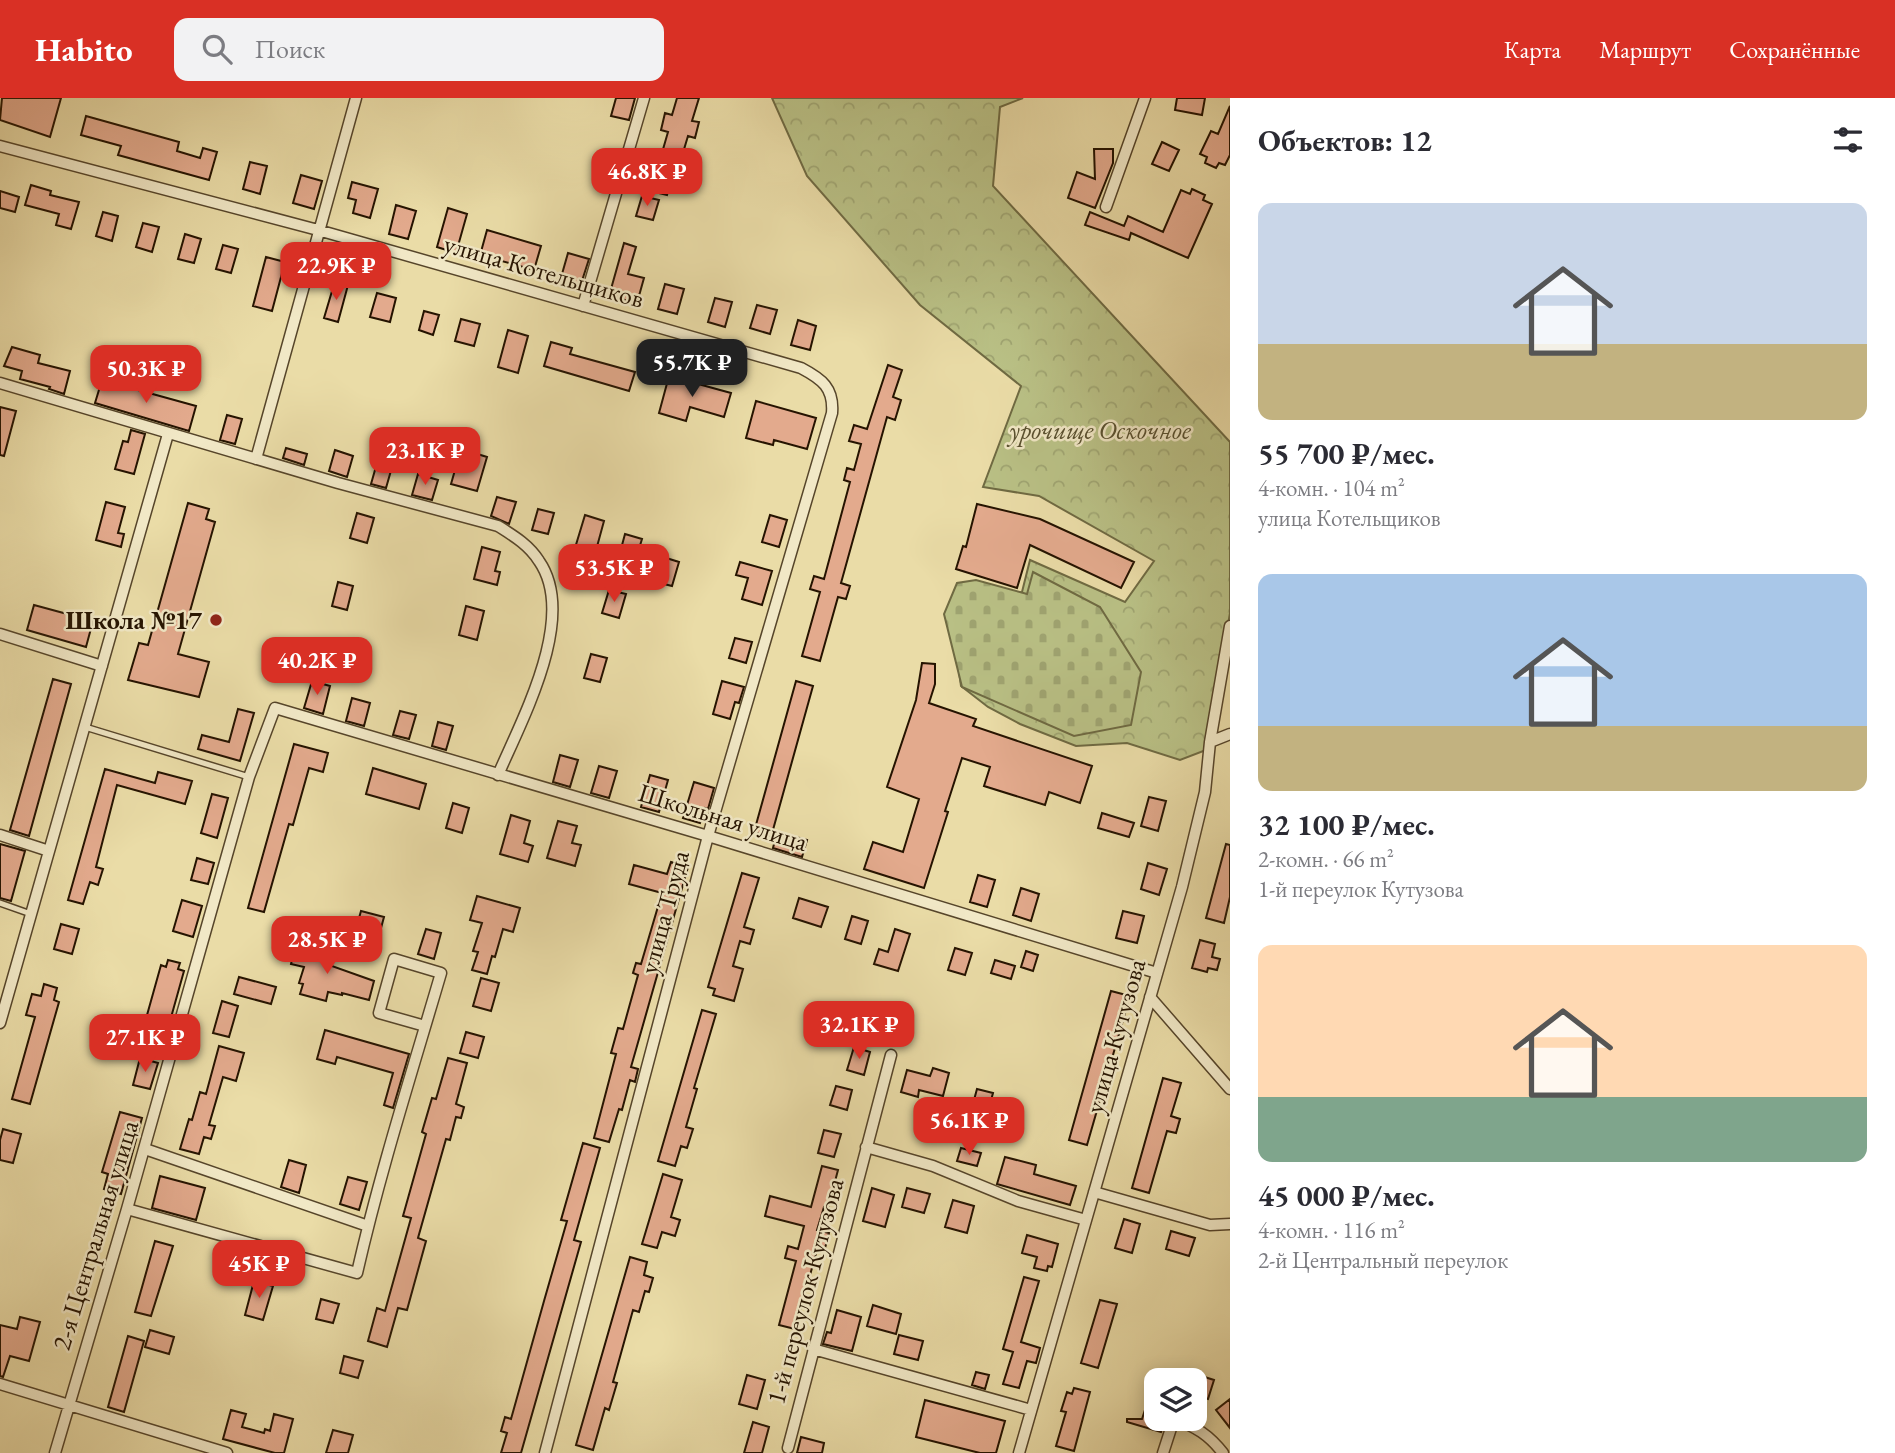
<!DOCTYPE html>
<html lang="ru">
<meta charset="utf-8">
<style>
body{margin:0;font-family:"EB Garamond",serif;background:#f2f2f3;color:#2b2b33;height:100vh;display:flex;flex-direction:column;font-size:26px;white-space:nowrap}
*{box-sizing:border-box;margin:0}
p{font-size:23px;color:#7c7c81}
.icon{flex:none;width:38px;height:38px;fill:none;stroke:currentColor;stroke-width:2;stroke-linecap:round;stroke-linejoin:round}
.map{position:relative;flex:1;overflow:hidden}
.drawer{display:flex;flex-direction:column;background:#fff;width:665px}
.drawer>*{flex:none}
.fabs{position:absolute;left:1144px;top:1270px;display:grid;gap:14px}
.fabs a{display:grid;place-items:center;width:63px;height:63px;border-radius:14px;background:#fff;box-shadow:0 4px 18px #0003;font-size:35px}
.price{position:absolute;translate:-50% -60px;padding:0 16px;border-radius:14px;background:#d93025;color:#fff;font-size:23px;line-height:46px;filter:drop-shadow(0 2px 4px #0008)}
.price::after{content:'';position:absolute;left:50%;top:42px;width:21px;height:16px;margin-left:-10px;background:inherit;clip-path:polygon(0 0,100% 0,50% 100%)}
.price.selected{background:#222;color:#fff}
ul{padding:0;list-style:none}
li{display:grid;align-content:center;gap:14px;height:371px;padding:0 28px}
li span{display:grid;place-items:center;height:217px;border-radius:14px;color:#555}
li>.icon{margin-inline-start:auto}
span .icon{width:126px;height:126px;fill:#fffc;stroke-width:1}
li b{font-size:30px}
h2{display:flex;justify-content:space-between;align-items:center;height:84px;padding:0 28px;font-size:30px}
header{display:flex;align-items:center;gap:42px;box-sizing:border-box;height:98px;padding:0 35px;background:#d93025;color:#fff}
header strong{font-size:33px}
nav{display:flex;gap:38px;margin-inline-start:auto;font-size:24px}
.search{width:490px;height:63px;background:#f2f2f3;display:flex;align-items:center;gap:18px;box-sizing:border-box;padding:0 24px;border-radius:14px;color:#7c7c81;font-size:26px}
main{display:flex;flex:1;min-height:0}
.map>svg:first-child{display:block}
.forest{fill:url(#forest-crowns);stroke:#6f6a42;stroke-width:2}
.cemetery{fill:url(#cemetery-stones);stroke:#6f6a42;stroke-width:2}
.building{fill:#e3aa8d;stroke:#251300;stroke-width:2}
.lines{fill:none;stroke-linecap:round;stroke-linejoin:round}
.service-casing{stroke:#56452a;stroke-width:8}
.minor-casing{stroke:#56452a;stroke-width:13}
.service{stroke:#f1e8c6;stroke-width:5}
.minor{stroke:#f1e8c6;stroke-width:10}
.poi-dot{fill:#8f2418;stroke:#f1e8c6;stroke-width:2.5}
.labels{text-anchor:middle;stroke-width:5;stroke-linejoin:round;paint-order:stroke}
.street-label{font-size:26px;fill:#251300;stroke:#f1e8c6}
.park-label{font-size:26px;font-style:italic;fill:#59502f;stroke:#f1e8c6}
.poi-label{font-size:26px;font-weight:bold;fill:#251300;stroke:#f1e8c6;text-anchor:end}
</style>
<header>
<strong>Habito</strong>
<div class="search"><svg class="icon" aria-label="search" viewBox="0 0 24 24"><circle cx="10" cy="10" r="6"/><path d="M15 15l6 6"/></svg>Поиск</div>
<nav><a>Карта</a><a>Маршрут</a><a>Сохранённые</a></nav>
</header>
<main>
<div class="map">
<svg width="1230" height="1355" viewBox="0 0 1230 1355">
<defs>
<pattern id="forest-crowns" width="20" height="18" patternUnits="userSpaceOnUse" patternTransform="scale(1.75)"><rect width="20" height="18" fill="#b9c085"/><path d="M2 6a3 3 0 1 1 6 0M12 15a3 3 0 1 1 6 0" fill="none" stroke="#9fa471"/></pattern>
<pattern id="cemetery-stones" width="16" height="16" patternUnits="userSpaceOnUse" patternTransform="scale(1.75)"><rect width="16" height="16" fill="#b9c085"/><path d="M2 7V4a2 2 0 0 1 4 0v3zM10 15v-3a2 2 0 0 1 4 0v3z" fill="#9fa471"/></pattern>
</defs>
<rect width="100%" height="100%" fill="#eadca7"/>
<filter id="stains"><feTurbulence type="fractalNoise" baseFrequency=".00286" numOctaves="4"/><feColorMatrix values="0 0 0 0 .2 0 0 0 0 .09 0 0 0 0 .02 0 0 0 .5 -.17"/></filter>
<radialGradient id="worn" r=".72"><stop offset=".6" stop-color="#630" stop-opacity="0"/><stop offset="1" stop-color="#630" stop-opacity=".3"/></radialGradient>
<path class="forest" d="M772,0H1023L1000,9L993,88L1230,344V515L1206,652L1180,662L1127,645L1076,648L1020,626L988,609L961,588L957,559L991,496L1022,494L1030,462L1125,504L1154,463L1039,398L983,389L1021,288L920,207L807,78Z"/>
<path class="cemetery" d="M1033,474L1100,509L1141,574L1131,627L1074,638L962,589L944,516L957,485L976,482L1027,496Z"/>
<path class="building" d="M2,0H61L50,39L0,22Z
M616,0H635L629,22L611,18Z
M677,0H699L692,23L699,24L695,40L688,38L679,68L686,70L682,84L671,81L667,97L651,93L668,34L661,32L665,15L672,17Z
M1177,0H1205L1202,17L1175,12Z
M1230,8V57L1225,67L1219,65L1216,70L1205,65L1207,59L1200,56L1211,33L1218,36Z
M86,18L179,44L177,53L200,60L203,50L217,54L209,82L118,57L121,48L81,37Z
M1162,44L1179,52L1169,73L1152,66Z
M1094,51H1113V65L1095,110L1068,100L1077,74L1095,81Z
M250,64L267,68L260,96L243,91Z
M301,77L322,83L314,111L293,105Z
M352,84L378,91L370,120L353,115L356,102L348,100Z
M31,87L51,93L50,97L79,104L71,131L56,127L59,116L25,107Z
M1192,91L1205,97L1203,102L1212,106L1188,160L1131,135L1129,142L1085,127L1090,114L1124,128L1128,118L1163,134L1181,92L1190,96Z
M0,93L19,99L15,114L0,110Z
M642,98L659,102L653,122L636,118Z
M396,107L416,113L408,141L389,136Z
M448,110L467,116L456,155L437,149Z
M103,114L118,118L112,143L96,138Z
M143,125L159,129L152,154L136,149Z
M487,132L541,148L534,172L498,162V166L479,161Z
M185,136L201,141L194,165L178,161Z
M624,145L636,149L628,176L644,180L637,205L609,198Z
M223,147L238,151L231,175L216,171Z
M568,155L589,161L580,189L560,183Z
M266,159L285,164L272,213L253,208Z
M335,183L348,187L338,224L324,220Z
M665,186L684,191L677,216L658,211Z
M377,195L396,200L390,224L370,219Z
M715,200L732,204L725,229L708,224Z
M757,207L777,212L770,236L750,230Z
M424,213L439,217L433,237L419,232Z
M461,221L480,226L474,248L455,243Z
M798,222L816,228L810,252L791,247Z
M508,232L528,238L518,275L498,269Z
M551,244L572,250L570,256L635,274L629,293L544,268Z
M12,249L40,257L38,265L70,273L64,296L49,291L50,289L20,281L22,273L4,268Z
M888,267L902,272L893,299L901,302L895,322L887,319L841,485L850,488L846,501L838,499L820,563L802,558L820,494L810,491L814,478L824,481L850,384L844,382L847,370L854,372L861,346L849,343L854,327L867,331Z
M669,278L731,295L724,319L690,309L686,323L659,315Z
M102,282L196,308L189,333L95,305Z
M756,303L816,320L807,351L774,342L773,347L746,340Z
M0,309L16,313L4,358L0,357Z
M227,317L242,321L235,346L220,342Z
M131,332L145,336L134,376L115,371L123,343L128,344Z
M286,350L307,356L304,367L283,360Z
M461,351L487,359L477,393L451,386Z
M335,352L353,358L347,379L329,373Z
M377,365L392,369L386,390L371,386Z
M418,376L438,382L432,402L412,397Z
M497,399L516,404L509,426L491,418Z
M106,404L125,409L118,435L124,436L121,449L96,442Z
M188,405L209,411L206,421L215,424L178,556L209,564L199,599L128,582L139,545L148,547Z
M977,406L1040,421L1134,464L1121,490L1030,447L1017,490L956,471L963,448L966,449Z
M538,411L554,415L548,436L532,432Z
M357,415L374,420L367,445L350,440Z
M585,417L604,423L595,456L575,450Z
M770,417L787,422L779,449L762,444Z
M625,436L642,441L634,467L618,462Z
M482,449L500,454L495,473L500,474L497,487L474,481Z
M663,459L679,464L672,488L656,484Z
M740,464L772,473L762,507L742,501L748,480L736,477Z
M338,484L353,488L347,512L332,508Z
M609,492L626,496L619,520L602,515Z
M34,507L93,523L86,549L27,532Z
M466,508L484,513L477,542L459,537Z
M735,540L752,544L746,565L729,560Z
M591,556L607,560L600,584L584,580Z
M922,565L935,566V586L929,605L976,621L973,628L1092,668L1080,705L1049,694L1045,707L984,688L990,669L962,660L945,713L948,714L924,790L864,771L873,744L903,754L919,701L887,689L916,602Z
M53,581L71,586L29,738L10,732Z
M312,583L330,588L323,616L304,610Z
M722,583L744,589L739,605L735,604L730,621L713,616Z
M796,583L813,588L771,739L754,734Z
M352,600L370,605L364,628L346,623Z
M238,611L254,615L240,663L198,651L202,637L229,644Z
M400,613L416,617L409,641L393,637Z
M438,624L453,628L446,652L432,648Z
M294,646L328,655L323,674L309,670L293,727L289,726L264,814L248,810Z
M560,657L578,662L570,689L553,684Z
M599,668L617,673L609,700L591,695Z
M373,670L426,686L419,711L366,696Z
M105,671L155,685L158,674L192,683L185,706L117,687L96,769L103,771L98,787L90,784L83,806L68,802Z
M650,677L668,682L659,714L641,709Z
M694,684L714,690L708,711L705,710L700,725L683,720Z
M212,696L228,700L217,740L201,735Z
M1149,699L1166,703L1158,733L1141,728Z
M453,705L469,710L462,735L446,730Z
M1102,715L1134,725L1129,739L1098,730Z
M511,717L530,723L524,745L533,748L528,764L500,756Z
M558,723L577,728L572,745L581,747L575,768L547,760Z
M777,734L807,742L802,759L773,750Z
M0,746L25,753L11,803L0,800Z
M1226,746L1230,747V799L1224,825L1206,820Z
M197,760L214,765L208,786L191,782Z
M671,764L688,769L631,969L638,971L635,984L630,982L622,1012L619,1011L609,1044L594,1040L616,956L611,955L618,930L623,931L638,877L633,875L636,865L641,866L662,795L629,786L634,767L667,776Z
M1148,765L1167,771L1159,797L1141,791Z
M742,775L759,780L744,829L754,832L750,846L740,843L733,868L743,871L734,903L713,897L715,891L708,889Z
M978,777L995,782L987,809L970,804Z
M1021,790L1039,796L1031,823L1013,817Z
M477,798L520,810L513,834L503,831L495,859L492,858L487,876L472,872L478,854L473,853L482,825L470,822Z
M799,800L828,809L821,829L793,820Z
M182,802L202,808L193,839L173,833Z
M361,813L384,819L377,845L354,838Z
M1123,813L1144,818L1137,845L1116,840Z
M852,818L868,823L861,846L845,841Z
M61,826L79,831L72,856L54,851Z
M426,831L441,835L434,861L418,856Z
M895,831L910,836L898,873L874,866L879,851L888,854Z
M1200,842L1215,846L1212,859L1220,861L1217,872L1208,870L1207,874L1192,870Z
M296,845L330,854L326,866L374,883L369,902L342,895V897L328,894L326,903L300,896L303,886L299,885L304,869L291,866Z
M955,850L972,855L965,877L948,872Z
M1026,853L1038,857L1033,873L1021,869Z
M168,862L180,865L178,871L184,873L165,941L142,935L161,867L166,869Z
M995,862L1015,868L1011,881L991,875Z
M239,879L276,889L271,906L234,896Z
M481,880L499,885L491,913L473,908Z
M44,886L57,890L54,902L59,904L30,1006L12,1001L35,919L26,917L32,896L41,898Z
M1111,893L1130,898L1087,1047L1069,1042Z
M222,903L238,908L229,939L213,935Z
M702,912L716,916L694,990L697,991L686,1029L693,1031L687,1050L681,1048L675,1068L658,1063Z
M881,912L897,916L892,935L876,931Z
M325,932L409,956L393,1010L384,1007L393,975L337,959L335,966L317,961Z
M466,934L484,939L478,960L460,955Z
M219,948L244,955L236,983L223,979L209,1027L215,1028L211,1041L204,1039L199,1056L180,1051L189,1021L192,1022L200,994L206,996Z
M854,949L870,954L864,977L847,972Z
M140,960L158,965L150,991L133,987Z
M448,960L467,965L456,1006L464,1009L461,1020L456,1019L450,1042L446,1041L418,1140L426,1143L407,1212L398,1210L387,1249L368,1243L377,1210L385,1213L411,1120L403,1118L426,1036L422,1034L432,1000L436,1001Z
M933,970L949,975L943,998L919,992L918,999L901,994L907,972L930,978Z
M1163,980L1181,985L1171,1018L1180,1021L1176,1035L1167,1033L1149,1095L1132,1090Z
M836,988L852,992L847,1012L830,1007Z
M977,991L993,995L987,1017L971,1013Z
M120,1014L142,1020L121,1096L104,1091L108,1076L102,1074Z
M3,1031L21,1036L13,1065L0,1062V1042Z
M824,1032L841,1036L834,1059L818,1055Z
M583,1045L600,1050L574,1142L581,1144L521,1355H501L507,1335L501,1333L505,1319L511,1321L544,1203L567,1123L561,1122Z
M961,1050L981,1055L977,1068L957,1063Z
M1005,1059L1036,1067L1034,1076L1076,1088L1070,1107L997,1086Z
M289,1062L306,1067L299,1095L281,1089Z
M822,1068L838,1072L828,1110L824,1109L817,1132L829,1135L824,1154L817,1152L795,1231L779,1227L796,1163L785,1160L788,1148L798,1151L804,1128L765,1118L770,1098L811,1109Z
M663,1076L682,1082L671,1119L680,1122L675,1138L662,1134L657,1150L642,1146Z
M160,1078L205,1090L196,1122L152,1110Z
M348,1079L367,1084L359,1112L340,1106Z
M872,1090L894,1097L885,1129L863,1123Z
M907,1090L930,1096L924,1115L902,1109Z
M953,1102L974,1108L967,1135L945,1129Z
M1124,1121L1140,1126L1132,1155L1115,1150Z
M1171,1133L1195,1140L1189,1158L1166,1151Z
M1027,1137L1058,1146L1052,1169L1048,1168L1047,1173L1034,1170L1037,1159L1022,1155Z
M155,1143L173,1148L151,1218L135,1214Z
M630,1159L647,1164L644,1177L653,1180L649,1194L645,1193L639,1214L633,1212L613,1284L617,1285L609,1312L605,1310L593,1352L576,1347Z
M1024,1179L1039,1183L1021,1244L1040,1250L1036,1265L1027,1263L1019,1290L1003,1286L1013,1254L1003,1251Z
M254,1183L273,1188L263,1222L245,1217Z
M321,1201L339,1206L333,1225L316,1221Z
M1100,1202L1117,1206L1098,1270L1081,1265Z
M873,1207L901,1216L896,1236L867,1228Z
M837,1212L861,1219L852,1253L823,1246L827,1234L831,1235Z
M20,1219L40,1224L29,1263L10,1258L3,1279L0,1278V1227L17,1231Z
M150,1232L174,1239L169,1256L145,1249Z
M899,1237L923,1243L918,1262L894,1256Z
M128,1238L144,1243L124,1314L108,1309Z
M344,1258L363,1263L358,1280L340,1275Z
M976,1274L989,1277L985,1291L972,1287Z
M1195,1276L1214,1282L1208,1301L1195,1297Z
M747,1277L765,1282L757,1311L739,1306Z
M1074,1290L1090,1294L1074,1353L1056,1348L1066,1314L1061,1313L1067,1294L1072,1296Z
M1230,1301V1330L1216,1312Z
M925,1302L1005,1323L996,1355H980L916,1339Z
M1146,1309L1157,1312V1321H1166L1161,1334L1127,1324V1321H1142Z
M231,1312L246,1316L242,1329L264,1335L265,1331L270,1333L274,1316L293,1321L284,1355H275L223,1341Z
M753,1324L769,1329L762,1355H744Z
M333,1332L353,1337L348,1355H326Z
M801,1339L824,1345L822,1355H797Z"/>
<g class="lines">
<g class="service-casing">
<path id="service" d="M85,629L249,679
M0,805L31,816"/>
</g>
<g class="minor-casing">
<path id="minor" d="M0,48L318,132L801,270C822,281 834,290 832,315L708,738L545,1355
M1106,109L1145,0
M583,208L644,0
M0,285L338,385L498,428C514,438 529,447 539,463C578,519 522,621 498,677
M256,361L356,0
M0,536L102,568
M1210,644L1230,636
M0,737L49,753
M1150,899L1230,991
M0,925L168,336
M866,1049L933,1068L1018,1103L1086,1122
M145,1051L368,1128
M1094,1094L1210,1127L1230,1126
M127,1111L357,1175C380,1074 412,974 441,875L394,861L379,915L425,928
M813,1251L1031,1312
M0,1286L227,1355
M1175,1321C1196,1329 1209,1337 1223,1355
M788,1350L891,957
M55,1355L127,1111L249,679L275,610L708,738L1157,875
M1019,1355L1182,789L1205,694L1210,644L1230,528
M1163,1355L1174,1321"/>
</g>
<use href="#service" class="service"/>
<use href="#minor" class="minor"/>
</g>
<circle class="poi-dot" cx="216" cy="522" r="7"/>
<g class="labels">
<g class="street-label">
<text transform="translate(544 173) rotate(16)" y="9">улица Котельщиков</text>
<text transform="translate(723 719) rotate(17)" y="9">Школьная улица</text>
<text transform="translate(664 814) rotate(-75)" y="9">улица Труда</text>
<text transform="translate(1115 938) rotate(-74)" y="9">улица Кутузова</text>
<text transform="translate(95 1137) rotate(-73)" y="9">2-я Центральная улица</text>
<text transform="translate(805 1193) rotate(-75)" y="9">1-й переулок Кутузова</text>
</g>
<g class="park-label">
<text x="1100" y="341">урочище Оскочное</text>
</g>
<g class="poi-label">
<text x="202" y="531">Школа №17</text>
</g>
</g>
<rect width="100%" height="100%" filter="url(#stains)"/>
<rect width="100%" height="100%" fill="url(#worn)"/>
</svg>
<div class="fabs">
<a><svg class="icon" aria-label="layers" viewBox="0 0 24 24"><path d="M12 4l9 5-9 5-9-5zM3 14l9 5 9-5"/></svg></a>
</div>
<b class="price" style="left:647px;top:110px">46.8K ₽</b>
<b class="price" style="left:336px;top:204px">22.9K ₽</b>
<b class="price selected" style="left:692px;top:301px">55.7K ₽</b>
<b class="price" style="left:146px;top:307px">50.3K ₽</b>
<b class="price" style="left:425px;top:389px">23.1K ₽</b>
<b class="price" style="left:614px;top:506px">53.5K ₽</b>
<b class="price" style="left:317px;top:599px">40.2K ₽</b>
<b class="price" style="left:327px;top:878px">28.5K ₽</b>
<b class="price" style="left:859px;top:963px">32.1K ₽</b>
<b class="price" style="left:145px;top:976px">27.1K ₽</b>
<b class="price" style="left:969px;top:1059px">56.1K ₽</b>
<b class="price" style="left:259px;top:1202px">45K ₽</b>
</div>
<section class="drawer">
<h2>Объектов: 12<svg class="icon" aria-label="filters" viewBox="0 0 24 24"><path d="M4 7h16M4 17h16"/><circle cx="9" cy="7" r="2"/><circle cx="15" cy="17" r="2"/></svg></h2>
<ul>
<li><span style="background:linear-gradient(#c9d6e8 65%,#c2b280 0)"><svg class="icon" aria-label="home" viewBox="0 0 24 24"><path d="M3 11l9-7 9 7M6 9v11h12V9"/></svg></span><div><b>55 700 ₽/мес.</b><p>4-комн. · 104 m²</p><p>улица Котельщиков</p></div></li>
<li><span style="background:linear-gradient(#a9c7e8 70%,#c2b280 0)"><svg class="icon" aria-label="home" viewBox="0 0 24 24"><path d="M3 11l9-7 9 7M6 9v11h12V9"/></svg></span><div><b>32 100 ₽/мес.</b><p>2-комн. · 66 m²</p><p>1-й переулок Кутузова</p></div></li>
<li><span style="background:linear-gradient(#ffd9b3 70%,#7fa58c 0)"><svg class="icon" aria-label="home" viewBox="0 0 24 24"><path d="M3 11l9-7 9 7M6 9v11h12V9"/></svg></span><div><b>45 000 ₽/мес.</b><p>4-комн. · 116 m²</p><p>2-й Центральный переулок</p></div></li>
</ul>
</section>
</main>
